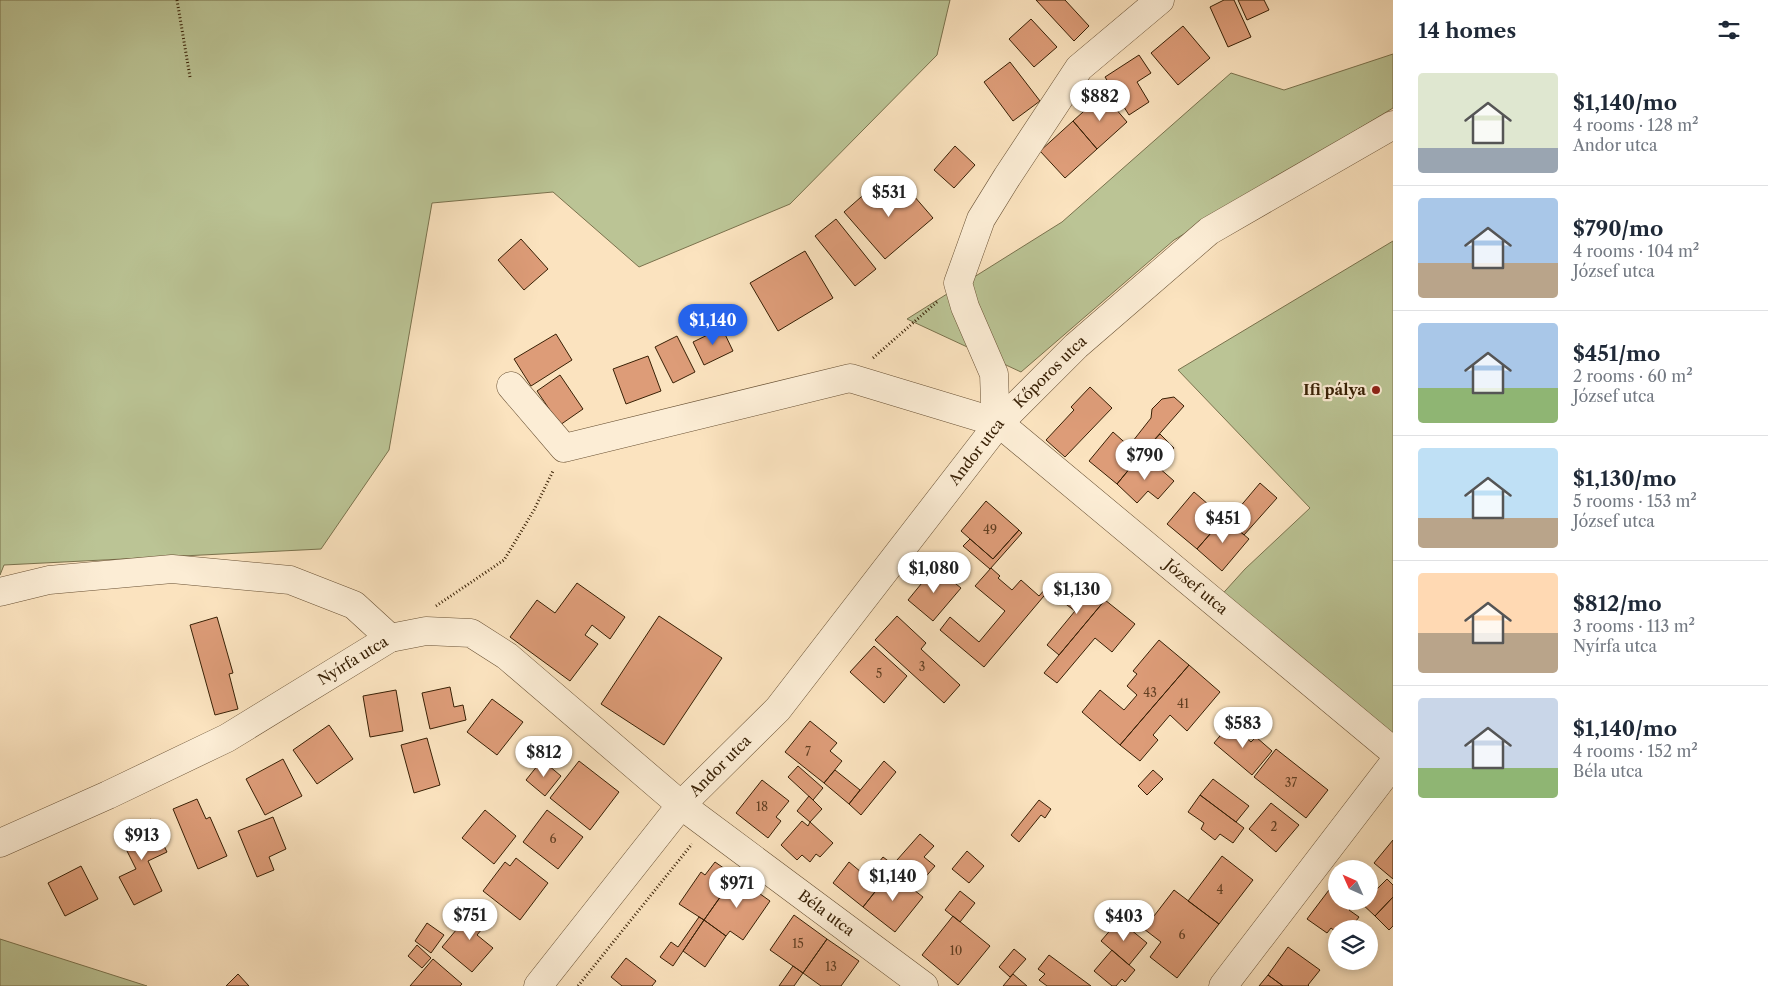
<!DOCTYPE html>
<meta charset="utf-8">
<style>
body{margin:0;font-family:"Libre Caslon Text",serif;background:#f2f2f3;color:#1f2937;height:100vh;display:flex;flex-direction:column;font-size:19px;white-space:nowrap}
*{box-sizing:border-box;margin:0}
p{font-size:16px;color:#747a83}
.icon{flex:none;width:28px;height:28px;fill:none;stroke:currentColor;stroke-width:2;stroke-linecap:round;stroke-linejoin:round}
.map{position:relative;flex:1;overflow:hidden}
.panel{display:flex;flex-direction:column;background:#fff;width:375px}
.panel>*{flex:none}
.needle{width:32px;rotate:315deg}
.buttons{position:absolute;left:1328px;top:860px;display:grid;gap:10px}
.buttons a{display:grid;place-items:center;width:50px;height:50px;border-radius:50%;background:#fff;box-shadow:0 2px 8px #0003;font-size:25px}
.price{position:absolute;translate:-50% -42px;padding:0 11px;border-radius:18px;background:#fff;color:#222;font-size:16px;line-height:32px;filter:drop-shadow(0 1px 2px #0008)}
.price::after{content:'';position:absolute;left:50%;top:30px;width:15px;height:11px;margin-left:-8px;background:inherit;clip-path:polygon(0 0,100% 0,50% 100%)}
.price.active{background:#2563eb;color:#fff}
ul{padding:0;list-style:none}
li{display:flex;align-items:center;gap:15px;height:125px;padding:0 25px}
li+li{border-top:1px solid #e0e1e3}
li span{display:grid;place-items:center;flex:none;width:140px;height:100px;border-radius:5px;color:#555}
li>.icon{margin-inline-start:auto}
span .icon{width:60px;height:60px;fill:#fffc;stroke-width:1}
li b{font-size:21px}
h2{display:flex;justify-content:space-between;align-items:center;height:60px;padding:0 25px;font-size:21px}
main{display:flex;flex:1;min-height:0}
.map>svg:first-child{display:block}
.green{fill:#bbc495;stroke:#7a724d}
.building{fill:#dd9c78;stroke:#382005}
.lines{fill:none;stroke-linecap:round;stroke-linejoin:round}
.minor-casing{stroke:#695134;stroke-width:29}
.path{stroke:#382005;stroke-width:3;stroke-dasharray:1 2.5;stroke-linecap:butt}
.minor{stroke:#fcedd5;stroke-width:28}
.poi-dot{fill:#8f2418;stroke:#fcedd5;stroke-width:2}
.labels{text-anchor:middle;stroke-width:4.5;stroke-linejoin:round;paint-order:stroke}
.number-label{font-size:12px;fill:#613f22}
.street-label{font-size:15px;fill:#382005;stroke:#fcedd5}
.poi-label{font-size:15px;font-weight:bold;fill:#382005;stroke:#fcedd5;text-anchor:end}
</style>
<main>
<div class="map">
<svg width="1393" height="986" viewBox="0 0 1393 986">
<rect width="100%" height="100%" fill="#fbe3bf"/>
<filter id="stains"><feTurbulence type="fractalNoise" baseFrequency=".004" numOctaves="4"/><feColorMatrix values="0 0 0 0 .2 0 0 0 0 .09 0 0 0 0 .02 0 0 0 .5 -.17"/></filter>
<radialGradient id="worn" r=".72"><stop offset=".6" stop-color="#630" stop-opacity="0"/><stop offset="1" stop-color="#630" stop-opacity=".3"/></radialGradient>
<path class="green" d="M0,0H950L937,55L790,204L639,267L553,192L432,203L389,450L321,549L4,565L0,575Z
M1393,54V108L1174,240L1021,372L907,319L1062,222L1231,73L1284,90Z
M1393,241V759L1207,611L1245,569L1310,508L1178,370Z
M0,939L147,986H0Z"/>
<path class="building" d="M1036,0H1065L1089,26L1074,41Z
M1224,0H1234L1251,37L1228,47L1210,7Z
M1238,0H1264L1269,10L1247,20Z
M1031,19L1057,47L1034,67L1009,39Z
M1183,26L1210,58L1178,85L1151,53Z
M1139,55L1151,73L1137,82L1149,102L1129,115L1105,77Z
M1010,62L1040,101L1013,121L984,82Z
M1103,94L1127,122L1097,149L1073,121Z
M1073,121L1097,149L1065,178L1040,151Z
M955,146L975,165L954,188L934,170Z
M901,181L933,218L885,259L844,212L869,190L878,200Z
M836,219L876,269L855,286L815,236Z
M521,239L548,269L524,290L498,260Z
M805,251L833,298L778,331L750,283Z
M722,328L733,351L704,365L693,342Z
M556,334L572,360L531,386L514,359Z
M677,336L695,372L673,383L655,347Z
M648,356L661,391L626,404L613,369Z
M560,375L583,409L560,425L537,391Z
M1090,387L1112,408L1065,457L1046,440L1074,410L1071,407Z
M1174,397L1184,406L1140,456L1129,446L1151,418L1152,409L1162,399Z
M1113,432L1140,456L1117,484L1089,461Z
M1160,434L1174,448L1154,470L1140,456Z
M1140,456L1154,470L1158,467L1174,481L1158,499L1148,491L1137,503L1117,484Z
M1260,483L1277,498L1244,535L1228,521Z
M1194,492L1224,518L1197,549L1167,524Z
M986,501L1019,530L993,559L961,531Z
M1224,518L1249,539L1222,571L1197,549Z
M1019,530L1022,533L990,569L963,546L970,539L993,559Z
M935,567L961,588L933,621L908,600Z
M991,568L1000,576L998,578L1012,590L1021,580L1039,596L1046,588L1049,590L984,667L940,630L950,617L979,642L1005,611L975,586Z
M1081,580L1105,600L1059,655L1047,645L1075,611L1063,602Z
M577,583L625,617L610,639L592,625L585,635L598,644L570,681L510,637L537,600L555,613Z
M1105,600L1135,624L1112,652L1095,638L1057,683L1044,673Z
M659,616L722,658L664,745L601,704Z
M897,616L926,643L921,649L960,685L944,703L875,640Z
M217,617L233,673L229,674L238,709L215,715L190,625Z
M1159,640L1189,665L1120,745L1082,712L1100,690L1124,710L1137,695L1127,686L1137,674L1133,671Z
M874,646L907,676L884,703L850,672Z
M1189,665L1220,692L1187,731L1170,715L1153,735L1158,740L1140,761L1120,745Z
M450,687L454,707L463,705L466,720L430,729L422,693Z
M396,690L403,731L370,737L363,696Z
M492,699L523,722L497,755L467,732Z
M810,721L837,743L830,751L842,761L824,783L785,752Z
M1230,724L1251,742L1256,737L1272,751L1252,775L1214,743Z
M329,725L353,759L317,784L293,750Z
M427,738L440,785L414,793L401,745Z
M1276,749L1328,790L1306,818L1254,777Z
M283,759L302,796L265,815L246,779Z
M542,760L561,776L545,796L526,780Z
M579,761L619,792L590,830L550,798Z
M884,761L896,772L861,815L849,804Z
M798,766L823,788L813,800L788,777Z
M835,770L860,790L849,804L824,783Z
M1153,770L1163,779L1147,795L1138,786Z
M1213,779L1249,806L1236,822L1200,795Z
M762,780L789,801L776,817L781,821L768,838L736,813Z
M1200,795L1244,828L1233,843L1220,834L1215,840L1201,829L1204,823L1188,812Z
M809,796L822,809L810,822L797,811Z
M197,799L206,819L210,817L227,856L198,869L173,809Z
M1039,800L1051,809L1045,818L1041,815L1019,842L1011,835Z
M1271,803L1299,825L1276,852L1249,829Z
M485,810L516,836L494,864L462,838Z
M547,810L583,837L558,869L523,842Z
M273,817L286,849L269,857L274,870L257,877L238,831Z
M151,819L167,852L148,861L162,891L134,905L119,877L136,869L119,835Z
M802,821L808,826L810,822L833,843L820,857L816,854L810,862L802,855L797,860L781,845Z
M920,834L934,846L924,857L935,866L922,881L897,860Z
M1393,840V879L1374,863Z
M967,851L984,866L969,883L952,869Z
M1222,856L1253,880L1219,924L1188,901Z
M883,857L895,866L863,907L833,883L849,862L867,877Z
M516,858L548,883L520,920L483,891L505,862L510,866Z
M715,862L735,876L704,920L679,904L701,872L705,875Z
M81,866L98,899L65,916L48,883Z
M891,872L923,897L895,932L863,907Z
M735,876L770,901L743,940L730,931L726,936L704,920Z
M1387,879L1393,885V897L1375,916L1360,902L1369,901V893L1371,891L1373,893Z
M1332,886L1336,889V901H1352L1354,903L1349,910L1359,917L1350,929H1336V932L1331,928L1327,933L1307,919Z
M1174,890L1219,924L1177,978L1150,957L1161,942L1144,929Z
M960,891L975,903L960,922L945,910Z
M1393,897V926L1389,930L1375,916Z
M476,906L491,918L477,935L493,948L472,972L442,947Z
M794,915L827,939L803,973L770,950Z
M953,916L990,946L958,985L922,955Z
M699,917L704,920L673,966L660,957L671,942L678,947Z
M704,920L726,936L705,967L683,951Z
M1119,920L1147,943L1129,965L1101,941Z
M427,923L444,935L431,953L415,941Z
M827,939L859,961L841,986H821L803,973Z
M417,945L431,958L422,968L408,956Z
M1288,947L1320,970L1308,985L1309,986H1283L1268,975Z
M1014,949L1026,959L1010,977L999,967Z
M1112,950L1135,970L1125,982L1122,979L1116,986H1112L1094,971Z
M1049,955L1091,986H1047L1039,980L1045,974L1038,969Z
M626,958L656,981L652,986H622L611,977Z
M433,959L462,984L460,986H410Z
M793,966L803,973L794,986H779Z
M238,974L249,986H226Z
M1013,974L1027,986H1003Z
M1268,975L1283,986H1259Z"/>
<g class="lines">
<g class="minor-casing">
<g id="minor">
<path id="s1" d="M511,386L564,448L850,378L999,423L1393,751"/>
<path d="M999,423L995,402L994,374L965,307L958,283L981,219L1007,177L1079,68L1160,0"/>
<path d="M0,592L49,580L172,569L290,580L354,605L390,638"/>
<path id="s2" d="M0,843L108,795L227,738L390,638L426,631L471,633L507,656L681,805L924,986"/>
<path id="s3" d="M538,986L681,805L778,709L999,423L1076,346L1209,231L1393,125"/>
<path d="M1223,986L1393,764"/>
</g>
</g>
<path class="path" d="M177,0L190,77
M873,358L938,301
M436,606L504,560L534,510L553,471
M578,986L692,844"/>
<use href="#minor" class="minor"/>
</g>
<circle class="poi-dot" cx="1376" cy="390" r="5"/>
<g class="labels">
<g class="number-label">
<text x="990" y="534">49</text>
<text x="922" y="671">3</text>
<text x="879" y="678">5</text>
<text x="1150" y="697">43</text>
<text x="1183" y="708">41</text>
<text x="808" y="756">7</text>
<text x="1291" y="787">37</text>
<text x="762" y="811">18</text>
<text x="1274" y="831">2</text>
<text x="553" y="843">6</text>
<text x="1220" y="894">4</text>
<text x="1182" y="939">6</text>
<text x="798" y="948">15</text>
<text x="956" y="955">10</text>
<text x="831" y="971">13</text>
</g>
<g class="street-label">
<text dy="5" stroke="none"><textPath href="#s3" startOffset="801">Kőporos utca</textPath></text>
<text dy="5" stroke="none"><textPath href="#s3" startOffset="692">Andor utca</textPath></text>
<text dy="5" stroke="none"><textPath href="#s1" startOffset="788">József utca</textPath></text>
<text dy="5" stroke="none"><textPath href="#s2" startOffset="398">Nyírfa utca</textPath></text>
<text dy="5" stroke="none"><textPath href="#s3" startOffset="286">Andor utca</textPath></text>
<text dy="5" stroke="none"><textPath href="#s2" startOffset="976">Béla utca</textPath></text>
</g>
<g class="poi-label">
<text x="1366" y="395">Ifi pálya</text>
</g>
</g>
<rect width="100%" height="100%" filter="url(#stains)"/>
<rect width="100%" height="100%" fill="url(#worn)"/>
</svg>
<div class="buttons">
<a><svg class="needle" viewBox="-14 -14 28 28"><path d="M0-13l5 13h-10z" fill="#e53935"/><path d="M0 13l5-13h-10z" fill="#747a83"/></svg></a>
<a><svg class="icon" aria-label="layers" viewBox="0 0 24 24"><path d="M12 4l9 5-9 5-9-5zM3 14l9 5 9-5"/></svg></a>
</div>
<b class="price" style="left:1100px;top:122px">$882</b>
<b class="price" style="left:889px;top:218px">$531</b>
<b class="price active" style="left:713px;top:346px">$1,140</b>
<b class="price" style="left:1145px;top:481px">$790</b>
<b class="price" style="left:1223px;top:544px">$451</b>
<b class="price" style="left:934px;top:594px">$1,080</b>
<b class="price" style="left:1077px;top:615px">$1,130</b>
<b class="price" style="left:1243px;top:749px">$583</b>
<b class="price" style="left:544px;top:778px">$812</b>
<b class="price" style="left:142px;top:861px">$913</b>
<b class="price" style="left:893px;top:902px">$1,140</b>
<b class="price" style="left:737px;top:909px">$971</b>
<b class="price" style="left:470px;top:941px">$751</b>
<b class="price" style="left:1124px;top:942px">$403</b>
</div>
<section class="panel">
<h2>14 homes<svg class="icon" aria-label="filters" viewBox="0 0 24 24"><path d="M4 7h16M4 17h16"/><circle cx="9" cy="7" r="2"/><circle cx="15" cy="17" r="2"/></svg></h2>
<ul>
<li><span style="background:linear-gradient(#dfe7d0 75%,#9aa5b1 0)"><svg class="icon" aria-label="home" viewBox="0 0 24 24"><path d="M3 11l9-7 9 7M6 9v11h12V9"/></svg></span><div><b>$1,140/mo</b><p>4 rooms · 128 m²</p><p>Andor utca</p></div></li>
<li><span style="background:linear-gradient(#a9c7e8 65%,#b9a48a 0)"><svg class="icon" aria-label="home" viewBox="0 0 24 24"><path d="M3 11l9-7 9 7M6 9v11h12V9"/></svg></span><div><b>$790/mo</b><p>4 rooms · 104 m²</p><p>József utca</p></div></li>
<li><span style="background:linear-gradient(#a9c7e8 65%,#8fb573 0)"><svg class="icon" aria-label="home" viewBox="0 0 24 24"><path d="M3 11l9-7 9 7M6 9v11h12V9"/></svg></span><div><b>$451/mo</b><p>2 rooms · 60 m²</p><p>József utca</p></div></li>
<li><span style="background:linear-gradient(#bfe0f5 70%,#b9a48a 0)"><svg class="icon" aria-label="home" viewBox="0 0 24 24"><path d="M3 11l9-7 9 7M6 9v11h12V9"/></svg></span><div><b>$1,130/mo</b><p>5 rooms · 153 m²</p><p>József utca</p></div></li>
<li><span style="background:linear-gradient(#ffd9b3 60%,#b9a48a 0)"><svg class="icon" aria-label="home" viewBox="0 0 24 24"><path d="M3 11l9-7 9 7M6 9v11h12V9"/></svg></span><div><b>$812/mo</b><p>3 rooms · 113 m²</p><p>Nyírfa utca</p></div></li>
<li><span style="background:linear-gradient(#c9d6e8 70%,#8fb573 0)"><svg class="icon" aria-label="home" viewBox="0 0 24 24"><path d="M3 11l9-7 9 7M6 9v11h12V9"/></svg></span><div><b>$1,140/mo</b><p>4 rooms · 152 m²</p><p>Béla utca</p></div></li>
</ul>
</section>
</main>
